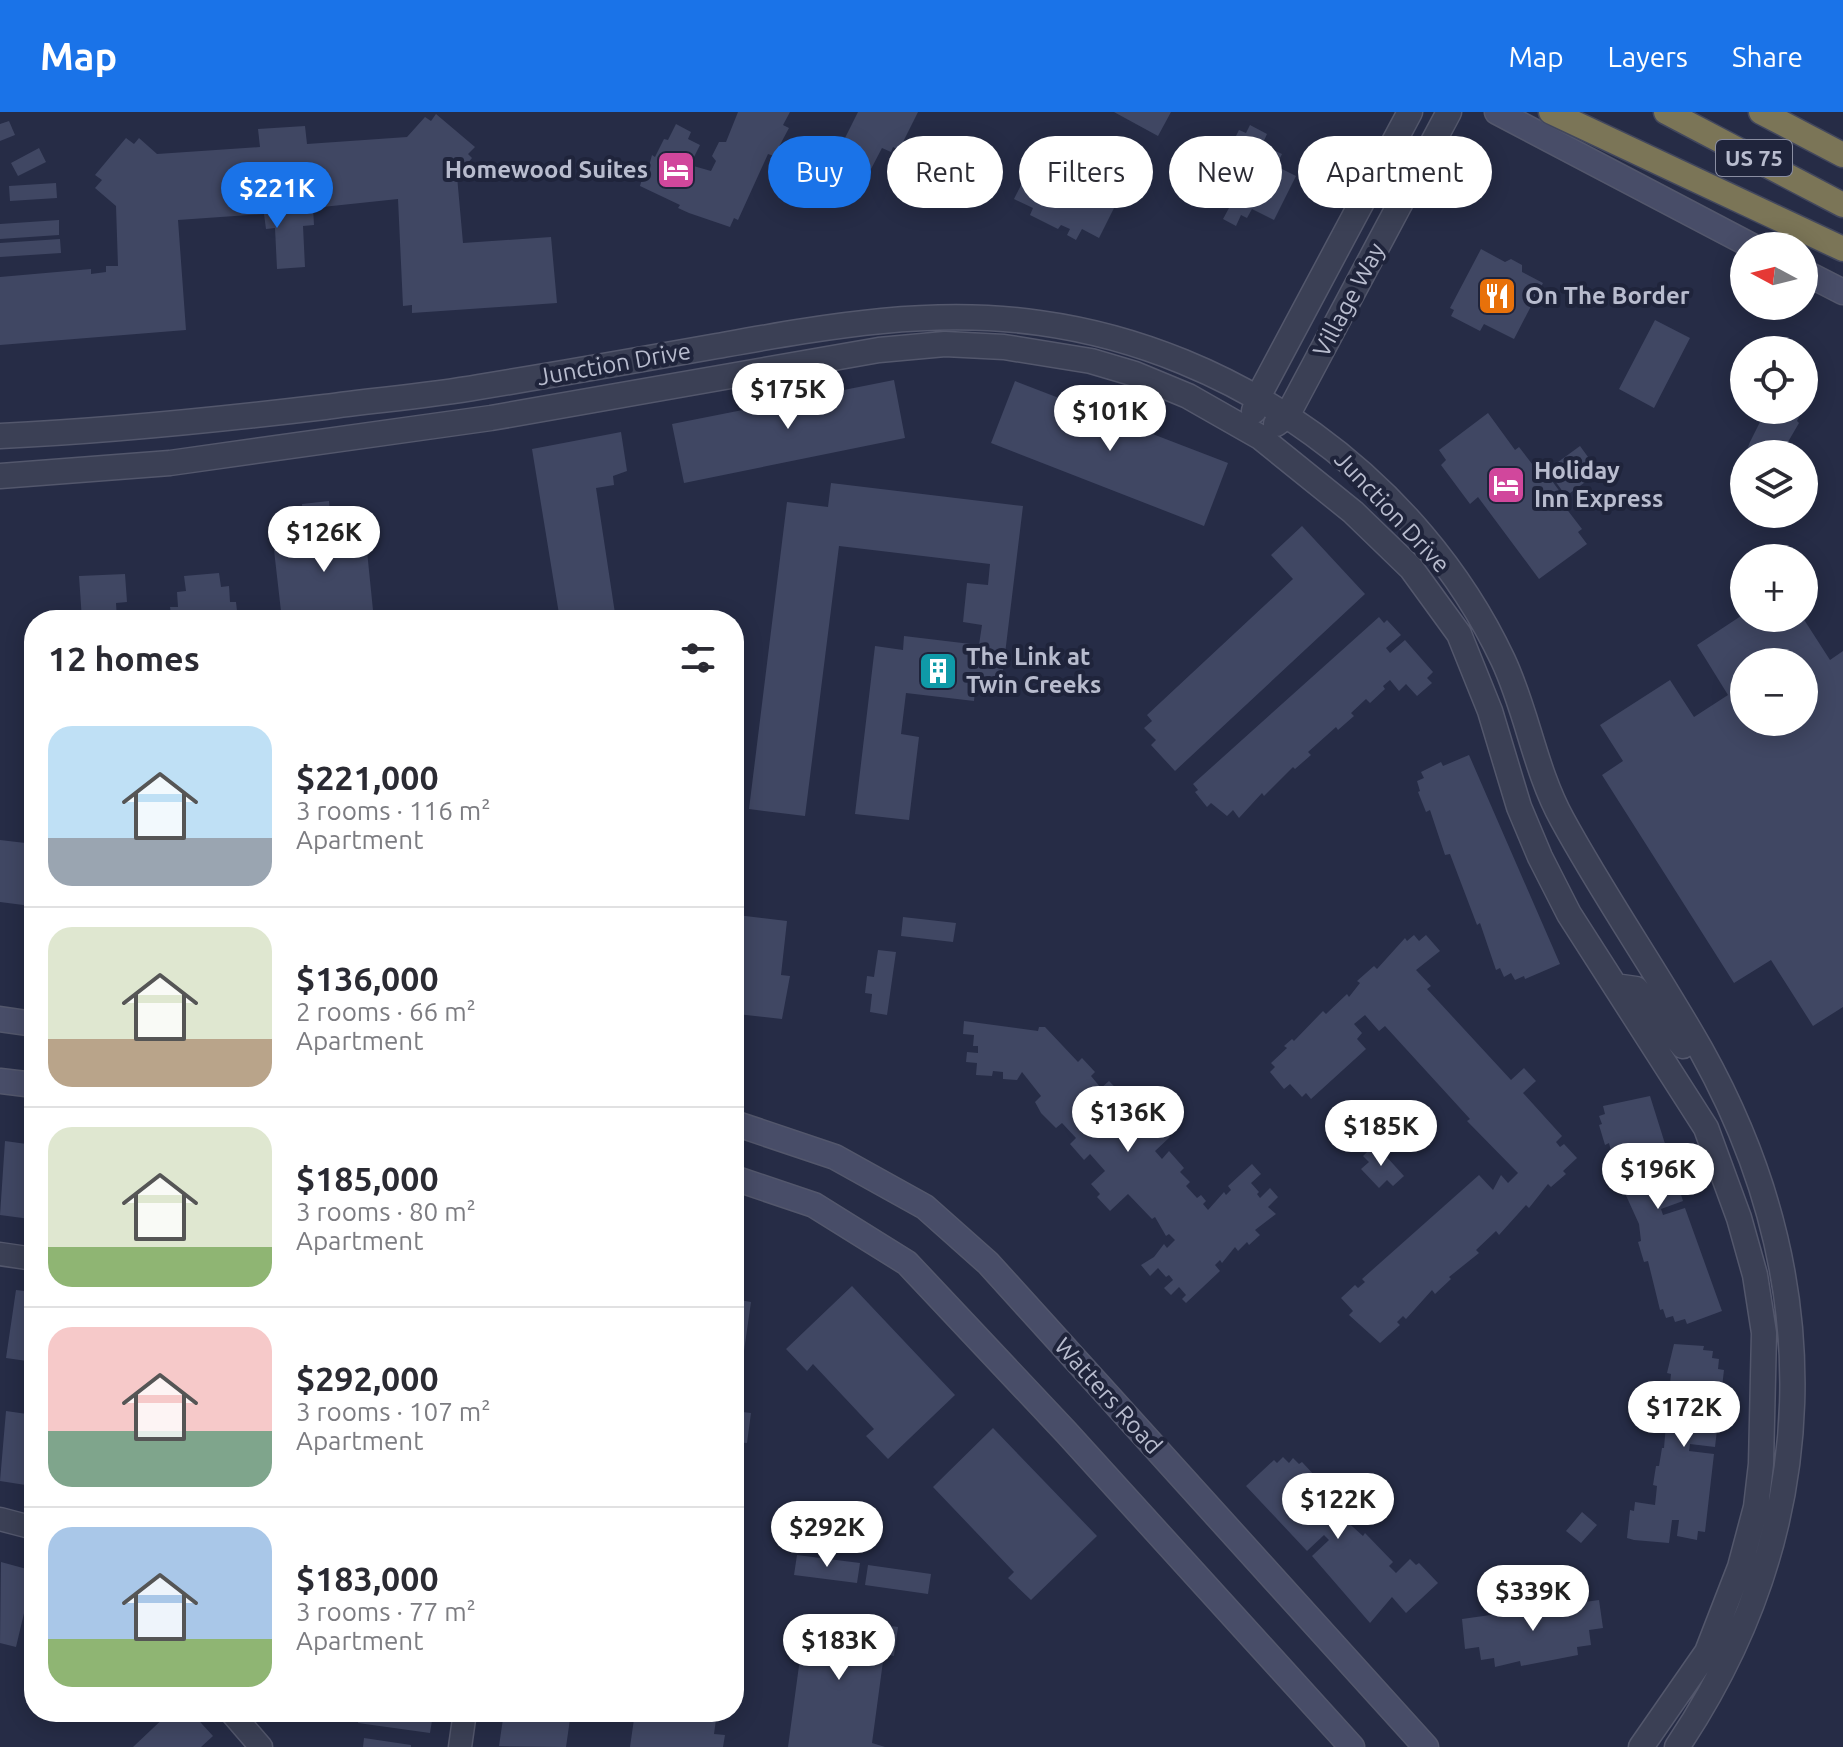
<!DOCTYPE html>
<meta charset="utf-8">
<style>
body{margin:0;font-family:Ubuntu,sans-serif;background:#f2f2f3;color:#2b2b33;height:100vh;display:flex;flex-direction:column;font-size:30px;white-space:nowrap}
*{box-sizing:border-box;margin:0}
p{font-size:26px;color:#7c7c81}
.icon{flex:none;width:44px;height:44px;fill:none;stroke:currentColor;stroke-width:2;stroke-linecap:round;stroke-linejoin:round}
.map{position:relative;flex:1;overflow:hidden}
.drawer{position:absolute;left:24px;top:498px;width:720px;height:1112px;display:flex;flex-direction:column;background:#fff;border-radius:32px;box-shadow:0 4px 20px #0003}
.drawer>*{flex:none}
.hud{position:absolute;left:768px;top:24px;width:760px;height:72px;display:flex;gap:16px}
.needle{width:52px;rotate:277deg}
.fabs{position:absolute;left:1730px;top:120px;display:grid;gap:16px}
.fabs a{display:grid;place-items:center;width:88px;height:88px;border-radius:50%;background:#fff;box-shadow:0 4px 20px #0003;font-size:40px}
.price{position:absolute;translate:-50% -68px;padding:0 18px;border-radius:28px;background:#fff;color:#222;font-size:26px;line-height:52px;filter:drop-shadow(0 2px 4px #0008)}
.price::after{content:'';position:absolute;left:50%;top:48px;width:24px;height:18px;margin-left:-12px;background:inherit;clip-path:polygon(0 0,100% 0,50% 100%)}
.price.selected{background:#1a73e8;color:#fff}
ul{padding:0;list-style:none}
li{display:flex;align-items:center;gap:24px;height:200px;padding:0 24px}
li+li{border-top:2px solid #e1e1e2}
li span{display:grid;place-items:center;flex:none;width:224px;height:160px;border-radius:24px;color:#555}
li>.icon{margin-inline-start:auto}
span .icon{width:96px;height:96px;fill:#fffc;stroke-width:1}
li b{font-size:34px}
h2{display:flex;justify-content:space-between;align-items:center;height:96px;padding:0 24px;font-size:34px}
.chip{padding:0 28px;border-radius:36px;background:#fff;box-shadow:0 4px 20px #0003;font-size:28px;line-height:72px}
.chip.selected{background:#1a73e8;color:#fff}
header{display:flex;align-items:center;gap:48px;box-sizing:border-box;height:112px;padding:0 40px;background:#1a73e8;color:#fff}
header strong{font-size:38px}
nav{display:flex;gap:44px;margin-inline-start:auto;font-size:28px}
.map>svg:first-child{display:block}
.building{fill:#404763;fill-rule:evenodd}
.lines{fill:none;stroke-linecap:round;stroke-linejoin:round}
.minor-casing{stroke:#53576c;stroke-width:25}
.tertiary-casing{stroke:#53576c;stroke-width:27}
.secondary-casing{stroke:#53576c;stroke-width:27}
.motorway-casing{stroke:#42475d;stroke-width:27}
.minor{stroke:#3b4055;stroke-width:22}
.tertiary{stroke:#3b4055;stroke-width:24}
.secondary{stroke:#484d68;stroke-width:24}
.motorway{stroke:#7b7557;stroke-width:24}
.labels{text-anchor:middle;stroke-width:8;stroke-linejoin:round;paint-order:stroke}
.shield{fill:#1f243b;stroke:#8a8ea2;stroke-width:2}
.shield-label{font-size:22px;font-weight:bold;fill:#b8bcce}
.poi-label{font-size:24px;font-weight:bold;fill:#b8bcce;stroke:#1f243b;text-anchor:start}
.street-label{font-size:24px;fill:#b8bcce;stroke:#1f243b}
</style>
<header>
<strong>Map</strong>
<nav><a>Map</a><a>Layers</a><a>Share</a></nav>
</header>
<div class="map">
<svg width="1843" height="1635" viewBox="0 0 1843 1635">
<rect width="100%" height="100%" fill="#262c46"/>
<path class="building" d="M738,0H790L783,13L789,16L774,44L768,42L738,108L734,106L730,115L689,101L678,96L680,93L640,74L646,53L649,54L652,43L655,45L664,27L668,28L676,12L691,20L688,27L700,33L690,53L711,59L716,49L712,44L719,30H726Z
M858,0H918L899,38L893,35L891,40L882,36L871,57L845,44L852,29L845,26Z
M1114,0H1171L1158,24Z
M436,2L475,35L468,42L472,46L457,64L463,131L551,125L557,191L412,201V193L403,194L398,87L313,96L314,113L303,114L305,155L277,157L275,116L266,117L264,102L178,108L186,218L0,233V165L91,157V162L106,160V154H118L116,94L95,76L102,68L95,63L126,26L134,32L139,26L157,42L260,35L258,17L305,14L307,32L407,25L425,5L431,9Z
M9,9L15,23L0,29V12Z
M1250,13L1267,22L1262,33L1282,42L1276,54L1296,64L1274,108L1252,97L1247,106L1241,103L1236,114L1223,107L1229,96L1205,83L1207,79L1201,76L1222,34L1229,38L1239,18L1246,21Z
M39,36L46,50L18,64L11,51Z
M1059,44L1124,76L1099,126L1082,117L1076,128L1067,123L1070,117L1061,113L1058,117L1030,103L1033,96L1014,87L1022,71L1041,81Z
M56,71L57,86L10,89L9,74Z
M59,108V123L0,127V112Z
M60,127L61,141L0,145V131Z
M1481,137L1505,150L1511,147L1522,153V160L1543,171L1514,227L1484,212L1480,219L1451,204L1454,198L1450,196Z
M1655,208L1690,226L1654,296L1619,277Z
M894,268L905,326L684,371L672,312Z
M1015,269L1228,351L1204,414L991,331Z
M1766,298H1802L1797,309L1799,311L1781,342H1749L1746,340L1750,330Z
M1488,301L1515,338L1519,335L1539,361L1544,358L1566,388L1562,391L1582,417L1578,420L1587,432L1539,467L1478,385L1470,392L1441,353L1446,348L1439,338Z
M621,320L627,359L613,364L614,373L596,376L616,508H560L532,337Z
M1580,334L1599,360L1566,384L1547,358Z
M831,371L1023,394L1000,583L975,579L974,589L906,581L901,622L919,625L909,708L855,702L875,534L903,538L904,524L979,533L982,513L963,510L967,471L988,473L990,452L839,434L805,704L749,697L787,390L828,395Z
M329,389L333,431L366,429L374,508H282L274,438L306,435L302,392Z
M1302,414L1365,482L1175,659L1151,633L1156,628L1144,616L1152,609L1147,603L1293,467L1271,443Z
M219,461L221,475L229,474L230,490H236L238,508H172L170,495H178L177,480L186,479L184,464Z
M125,462L127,490L116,491L117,508H82L79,464Z
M1744,502V506H1803L1830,548L1843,539V895L1813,914L1771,848L1734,871L1602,663L1623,649L1600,613L1670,568L1694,605L1728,583L1697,533ZM1744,550H1804V610H1744Z
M1379,505L1384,511L1387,508L1401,523L1386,536L1390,541L1405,528L1433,560L1427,566L1432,571L1417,584L1406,572L1399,579L1390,568L1383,574L1385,577L1370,591L1366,587L1351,601L1354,604L1338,618L1336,615L1308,640L1311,643L1295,657L1293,655L1264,684L1262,681L1239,706L1233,698L1227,704L1211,691L1207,695L1195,680L1198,678L1193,672Z
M1469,643L1560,852L1525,867L1524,864L1515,868L1511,861L1504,865L1500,856L1496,858L1480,811L1477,813L1450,742L1445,743L1430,698L1426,700L1418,680L1420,679L1417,669L1424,666L1421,660L1441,650L1443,654Z
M0,728L34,732V803H29L31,794L0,790Z
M737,803L787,809L781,863L790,864L782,907L737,902L734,831Z
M903,805L956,811L953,830L901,824Z
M1414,823L1419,829L1426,823L1440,839L1416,858L1431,874L1427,877L1511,968L1524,956L1536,969L1523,981L1562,1024L1556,1030L1560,1035L1564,1032L1577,1046L1563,1059L1566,1062L1551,1075L1548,1072L1529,1096L1526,1093L1499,1123L1496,1119L1476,1138L1479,1141L1449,1165L1451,1167L1435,1182L1432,1178L1406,1207L1403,1204L1397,1210L1400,1213L1380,1231L1349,1203L1353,1199L1341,1186L1355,1173L1358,1176L1365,1170L1362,1167L1479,1063L1493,1078L1501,1063L1508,1071L1518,1061L1467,1009L1470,1007L1385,914L1379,919L1365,903L1354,912L1362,921L1357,927L1366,937L1311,987L1306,981L1302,985L1290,972L1284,977L1270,960L1275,955L1271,951L1287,936L1284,934L1292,927L1294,929L1323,899L1326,902L1347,882L1349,885L1360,871L1357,869L1374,854L1377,857L1405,826L1407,829Z
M878,838L896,840L887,903L870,900L872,882L865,881L867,864L874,865Z
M964,909L1038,919L1039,915H1045L1078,950L1082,946L1095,960L1091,964L1101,976L1109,969L1131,992L1147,977L1162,993L1139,1015L1144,1020L1155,1009L1170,1025L1155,1039L1162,1047L1169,1039L1184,1056L1180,1060L1190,1070L1186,1074L1197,1086L1201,1083L1206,1089L1203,1092L1208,1098L1224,1080L1226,1083L1231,1078L1228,1074L1252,1052L1261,1062L1251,1071L1259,1080L1257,1082L1260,1086L1270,1076L1278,1085L1268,1095L1276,1102L1255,1118L1260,1123L1249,1133L1247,1130L1238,1139L1235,1135L1222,1151L1220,1148L1215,1153L1220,1159L1186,1191L1182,1187L1186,1183L1179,1175L1171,1183L1164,1176L1173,1168L1169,1163L1166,1165L1158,1156L1150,1164L1141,1153L1154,1145L1164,1132L1167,1136L1175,1128L1169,1122L1166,1124L1155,1105L1152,1107L1128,1082L1110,1099L1097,1085L1100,1082L1091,1072L1105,1059L1090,1042L1084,1048L1070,1032L1076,1026L1062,1011L1056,1016L1041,1001L1035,990L1041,984L1022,960L1017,968L1003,967V960L993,959L992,964L976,963L977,951L966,950L967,940L978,941V934H973L974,923L963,922Z
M1650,984L1683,1089L1661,1097L1663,1103L1685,1096L1722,1199L1687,1212L1685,1207L1675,1210L1673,1204L1666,1206L1663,1197L1660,1198L1648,1149L1644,1150L1638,1130L1641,1129L1639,1112L1624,1079L1621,1080L1609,1031L1605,1033L1599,1013L1602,1012L1599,1004L1605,1002L1603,994Z
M5,1029L34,1033L30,1107L0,1103Z
M1375,1032L1404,1064L1393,1074L1387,1068L1379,1076L1361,1057L1369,1050L1363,1044Z
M852,1174L955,1283L888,1347L866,1324L874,1317L813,1252L807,1259L786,1237Z
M16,1178L34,1180V1250L6,1246Z
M734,1187L751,1190L743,1246L734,1245Z
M1674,1232L1704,1234L1703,1238L1713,1239L1712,1246L1719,1247L1718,1257L1724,1258L1715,1335L1690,1332L1689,1339L1714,1342L1705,1420L1698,1419L1697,1428L1677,1424L1679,1408H1672L1669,1431L1634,1428L1627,1426L1630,1398L1634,1399L1635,1390L1655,1393L1657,1374L1653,1373L1656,1354H1659L1662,1336H1664L1667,1300H1662L1665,1280H1669L1671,1262L1667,1261Z
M6,1299L34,1303L32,1374L0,1369Z
M734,1299L751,1301L747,1331L734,1330Z
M993,1316L1097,1424L1031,1488L1008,1466L1014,1460L933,1375Z
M1283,1345L1289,1351L1293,1346L1299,1352L1302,1350L1330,1380L1326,1383L1346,1404L1343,1406L1363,1424L1365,1421L1393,1450L1389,1454L1396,1461L1410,1447L1416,1453L1419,1451L1438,1471L1406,1501L1392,1485L1370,1511L1312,1444L1329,1428L1324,1423L1307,1439L1246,1374L1274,1348L1277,1351Z
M1582,1400L1597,1413L1581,1431L1566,1419Z
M797,1443L860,1451L857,1471L794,1463Z
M1,1450L34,1459L16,1535L0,1531Z
M868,1453L931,1462L928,1482L865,1473Z
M1599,1488L1603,1516L1589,1518L1591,1533L1577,1535L1578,1543L1521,1554L1520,1549L1495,1555L1494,1546L1481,1548L1479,1535L1465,1537L1462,1507Z
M806,1502L898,1515L894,1544L884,1542L872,1631L885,1635H788Z
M734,1504L741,1505L743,1534L734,1533Z
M170,1600H191L213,1624L201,1635H133Z
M359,1600L433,1602L430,1621L358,1611Z
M504,1600L570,1607L566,1635L499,1634Z
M635,1600H717L714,1622L725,1623L723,1635H630Z
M364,1626L411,1633V1635H363Z"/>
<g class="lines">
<g class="minor-casing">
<path id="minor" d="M0,1142L34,1147
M0,1407L34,1416
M231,1600L261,1635
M460,1635L465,1600"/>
</g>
<g class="tertiary-casing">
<path id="tertiary" d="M1254,299L1258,285L1410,0
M1276,312L1287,304L1449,0
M0,324C109,319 216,308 325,295C376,288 428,284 479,275C559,262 638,248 717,234C824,215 931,195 1040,211C1236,238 1418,368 1503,548C1527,599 1535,658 1562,707C1605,786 1657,860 1701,938C1829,1168 1824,1416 1677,1635
M0,364L170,351L491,306L879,238L945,232L1004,235L1091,249L1135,262L1188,284L1260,325L1353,400L1411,456L1459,522L1490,599L1519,695L1540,745L1569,802L1706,1016L1739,1106L1755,1163L1764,1221L1761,1352L1756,1395L1740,1455L1707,1540L1641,1635
M1615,874L1636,877L1683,934"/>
</g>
<g class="secondary-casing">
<path id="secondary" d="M1497,0L1752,134
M1804,160L1843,180
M0,907L34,912
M0,969L34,973
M734,1011L835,1045L925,1095L988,1151L1426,1635
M734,1066L814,1093L907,1151L1066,1320L1352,1635"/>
</g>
<g class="motorway-casing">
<path id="motorway" d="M1551,0L1843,137
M1666,0L1843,93
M1761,0L1843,43"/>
</g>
<use href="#minor" class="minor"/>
<use href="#tertiary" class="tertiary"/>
<use href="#secondary" class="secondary"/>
<use href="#motorway" class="motorway"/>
</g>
<defs>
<g id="hotel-square" transform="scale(2)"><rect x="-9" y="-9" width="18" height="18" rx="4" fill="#d1479c" stroke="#1f243b"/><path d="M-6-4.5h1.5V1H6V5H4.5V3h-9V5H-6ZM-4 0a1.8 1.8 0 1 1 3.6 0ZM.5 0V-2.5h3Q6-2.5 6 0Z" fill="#fff"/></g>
<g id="restaurant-square" transform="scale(2)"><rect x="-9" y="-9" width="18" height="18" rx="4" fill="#e8710a" stroke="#1f243b"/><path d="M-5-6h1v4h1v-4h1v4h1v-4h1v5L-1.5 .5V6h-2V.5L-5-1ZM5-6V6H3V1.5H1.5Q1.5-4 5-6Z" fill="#fff"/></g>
<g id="building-square" transform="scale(2)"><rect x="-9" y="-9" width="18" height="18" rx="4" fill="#0f9aa8" stroke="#1f243b"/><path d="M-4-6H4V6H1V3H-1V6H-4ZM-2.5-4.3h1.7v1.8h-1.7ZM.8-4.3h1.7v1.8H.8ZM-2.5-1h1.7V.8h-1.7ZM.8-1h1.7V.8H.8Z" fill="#fff"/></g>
</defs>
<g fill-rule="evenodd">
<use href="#hotel-square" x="676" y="58"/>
<use href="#restaurant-square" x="1497" y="184"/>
<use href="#hotel-square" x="1506" y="373"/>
<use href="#building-square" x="938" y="559"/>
</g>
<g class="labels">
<rect class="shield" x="1716" y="28" width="76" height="36" rx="6"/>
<g class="shield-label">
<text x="1754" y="54">US 75</text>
</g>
<g class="poi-label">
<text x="648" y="66" text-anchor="end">Homewood Suites</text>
<text x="1525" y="192">On The Border</text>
<text x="1534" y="367">Holiday<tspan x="1534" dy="28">Inn Express</tspan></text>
<text x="966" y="553">The Link at<tspan x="966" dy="28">Twin Creeks</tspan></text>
</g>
<g class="street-label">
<text transform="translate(1349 188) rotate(-62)" y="8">Village Way</text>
<text transform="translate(614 252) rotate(-10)" y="8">Junction Drive</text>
<text transform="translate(1392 400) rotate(47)" y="8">Junction Drive</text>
<text transform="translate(1108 1284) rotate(48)" y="8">Watters Road</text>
</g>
</g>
</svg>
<div class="fabs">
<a><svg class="needle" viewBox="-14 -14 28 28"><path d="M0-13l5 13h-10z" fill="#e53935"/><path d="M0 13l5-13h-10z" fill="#7c7c81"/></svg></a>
<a><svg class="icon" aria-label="locate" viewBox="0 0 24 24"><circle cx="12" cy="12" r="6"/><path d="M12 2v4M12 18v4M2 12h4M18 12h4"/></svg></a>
<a><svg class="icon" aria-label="layers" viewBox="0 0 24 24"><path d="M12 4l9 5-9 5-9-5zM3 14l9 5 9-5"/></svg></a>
<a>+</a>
<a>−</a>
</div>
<b class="price selected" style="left:277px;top:118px">$221K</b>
<b class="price" style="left:788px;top:319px">$175K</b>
<b class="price" style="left:1110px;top:341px">$101K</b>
<b class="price" style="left:324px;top:462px">$126K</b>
<b class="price" style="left:1128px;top:1042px">$136K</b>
<b class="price" style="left:1381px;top:1056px">$185K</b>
<b class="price" style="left:1658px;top:1099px">$196K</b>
<b class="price" style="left:1684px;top:1337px">$172K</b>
<b class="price" style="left:1338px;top:1429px">$122K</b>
<b class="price" style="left:827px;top:1457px">$292K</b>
<b class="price" style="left:1533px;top:1521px">$339K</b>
<b class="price" style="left:839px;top:1570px">$183K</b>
<div class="hud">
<a class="chip selected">Buy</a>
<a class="chip">Rent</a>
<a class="chip">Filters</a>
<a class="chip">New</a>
<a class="chip">Apartment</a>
</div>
<section class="drawer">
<h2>12 homes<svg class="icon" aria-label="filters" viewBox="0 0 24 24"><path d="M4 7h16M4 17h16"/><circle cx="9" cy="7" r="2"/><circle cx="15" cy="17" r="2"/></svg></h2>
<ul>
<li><span style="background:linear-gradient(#bfe0f5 70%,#9aa5b1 0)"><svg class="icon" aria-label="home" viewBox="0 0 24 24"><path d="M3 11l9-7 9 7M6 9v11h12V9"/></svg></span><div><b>$221,000</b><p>3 rooms · 116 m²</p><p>Apartment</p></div></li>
<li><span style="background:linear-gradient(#dfe7d0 70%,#b9a48a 0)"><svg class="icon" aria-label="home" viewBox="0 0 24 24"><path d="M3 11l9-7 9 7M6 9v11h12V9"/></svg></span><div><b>$136,000</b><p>2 rooms · 66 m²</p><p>Apartment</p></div></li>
<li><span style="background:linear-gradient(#dfe7d0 75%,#8fb573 0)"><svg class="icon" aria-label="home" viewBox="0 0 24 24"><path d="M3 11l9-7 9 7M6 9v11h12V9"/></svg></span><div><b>$185,000</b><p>3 rooms · 80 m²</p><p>Apartment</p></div></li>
<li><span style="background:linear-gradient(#f6c9c9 65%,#7fa58c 0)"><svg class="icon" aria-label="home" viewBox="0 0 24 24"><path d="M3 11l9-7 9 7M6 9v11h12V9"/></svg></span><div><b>$292,000</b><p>3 rooms · 107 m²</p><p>Apartment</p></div></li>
<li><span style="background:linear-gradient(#a9c7e8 70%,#8fb573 0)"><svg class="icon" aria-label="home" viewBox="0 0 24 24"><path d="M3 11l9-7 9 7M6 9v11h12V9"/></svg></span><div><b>$183,000</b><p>3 rooms · 77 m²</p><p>Apartment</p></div></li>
</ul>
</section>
</div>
